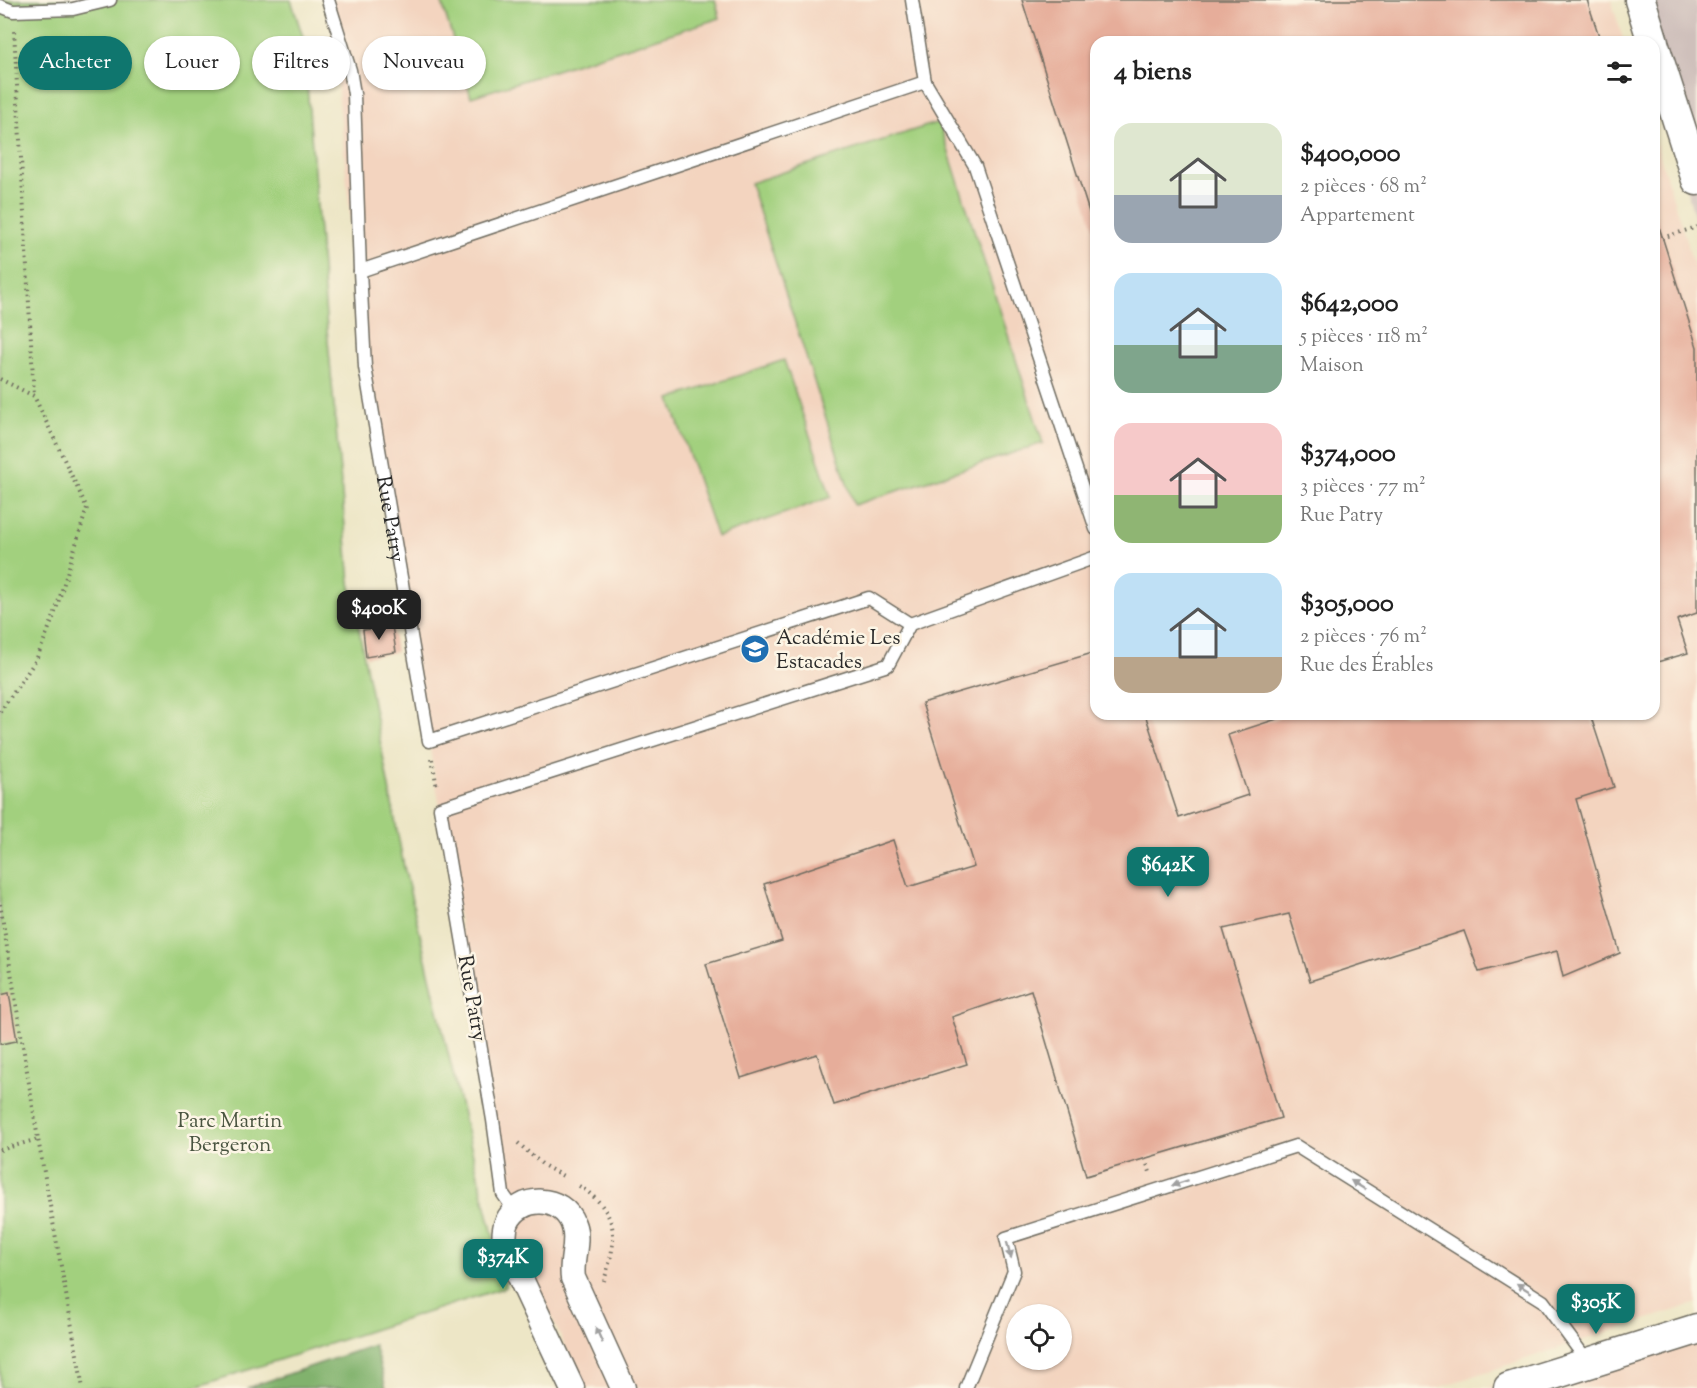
<!DOCTYPE html>
<html lang="fr">
<meta charset="utf-8">
<style>
body{margin:0;font-family:"Sorts Mill Goudy",serif;background:#f6f6f6;color:#222;height:100vh;display:flex;flex-direction:column;font-size:22px;white-space:nowrap}
*{box-sizing:border-box;margin:0}
p{font-size:20px;color:#767676}
.icon{flex:none;width:33px;height:33px;fill:none;stroke:currentColor;stroke-width:2;stroke-linecap:round;stroke-linejoin:round}
.map{position:relative;flex:1;overflow:hidden}
.drawer{position:absolute;left:1090px;top:36px;width:570px;height:684px;display:flex;flex-direction:column;background:#fff;border-radius:18px;box-shadow:0 2px 4px #0004}
.drawer>*{flex:none}
.banner{position:absolute;left:18px;top:36px;width:570px;height:54px;display:flex;gap:12px}
.tools{position:absolute;left:1006px;top:1304px;display:grid;gap:12px}
.tools a{display:grid;place-items:center;width:66px;height:66px;border-radius:50%;background:#fff;box-shadow:0 2px 4px #0004;font-size:30px}
.price{position:absolute;translate:-50% -51px;padding:0 14px;border-radius:12px;background:#0f766e;color:#fff;font-size:20px;line-height:39px;filter:drop-shadow(0 2px 3px #0008)}
.price::after{content:'';position:absolute;left:50%;top:36px;width:18px;height:14px;margin-left:-9px;background:inherit;clip-path:polygon(0 0,100% 0,50% 100%)}
.price.current{background:#222;color:#fff}
ul{padding:0;list-style:none}
li{display:flex;align-items:center;gap:18px;height:150px;padding:0 24px}
li span{display:grid;place-items:center;flex:none;width:168px;height:120px;border-radius:18px;color:#555}
li>.icon{margin-inline-start:auto}
span .icon{width:72px;height:72px;fill:#fffc;stroke-width:1}
li b{font-size:26px}
h2{display:flex;justify-content:space-between;align-items:center;height:72px;padding:0 24px;font-size:26px}
.chip{padding:0 21px;border-radius:27px;background:#fff;box-shadow:0 2px 4px #0004;font-size:21px;line-height:54px}
.chip.current{background:#0f766e;color:#fff}
.map>svg:first-child{display:block}
.built{fill:#f3d4bf;fill-rule:evenodd}
.industrial{fill:#cfc0bb}
.green{fill:#a2d07e;stroke:#667e54;stroke-width:1.5}
.forest{fill:#81b26d;stroke:#566e4c;stroke-width:1.5}
.building{fill:#e6ad9a}
.lines{fill:none;stroke-linecap:round;stroke-linejoin:round}
.service-casing{stroke:#6f6c61;stroke-width:15}
.minor-casing{stroke:#6f6c61;stroke-width:27}
.tertiary-casing{stroke:#6f6c61;stroke-width:33}
.path{stroke:#6f6c61;stroke-width:4;stroke-dasharray:1.5 4.5;stroke-linecap:butt}
.service{stroke:#fff;stroke-width:12}
.minor{stroke:#fff;stroke-width:24}
.tertiary{stroke:#fff;stroke-width:30}
.oneway{fill:#a0a0a0}
.labels{text-anchor:middle;stroke-width:5;stroke-linejoin:round;paint-order:stroke}
.street-label{font-size:21px;fill:#2b2b2b;stroke:#fcf5e5}
.poi-label{font-size:21px;fill:#2b2b2b;stroke:#fcf5e5;text-anchor:start}
.park-label{font-size:21px;fill:#495440;stroke:#fcf5e5}
</style>
<div class="map">
<svg width="1697" height="1388" viewBox="0 0 1697 1388">
<rect width="100%" height="100%" fill="#fcf5e5"/>
<filter id="ink" filterUnits="userSpaceOnUse"><feTurbulence type="fractalNoise" baseFrequency=".0167" numOctaves="2"/><feDisplacementMap in="SourceGraphic" scale="12" xChannelSelector="R" yChannelSelector="G"/><feConvolveMatrix kernelMatrix="1 2 1 2 8 2 1 2 1" color-interpolation-filters="sRGB"/></filter>
<filter id="wash" filterUnits="userSpaceOnUse"><feTurbulence type="fractalNoise" baseFrequency=".008" numOctaves="4" result="noise"/><feDisplacementMap in="SourceGraphic" scale="24" xChannelSelector="R" yChannelSelector="G"/><feGaussianBlur stdDeviation="1.35" result="paint"/><feColorMatrix in="noise" values="0 0 0 0 0 0 0 0 0 0 0 0 0 0 0 0 0 1.4 0 .05"/><feComposite in="paint" operator="in"/></filter>
<g filter="url(#wash)">
<rect width="100%" height="100%" fill="#ede6c6"/>
<path class="built" d="M323,0H1611L1624,42H1096V714H1654L1655,140L1697,276V1303L1437,1388H584L512,1230L365,367L332,30ZM1017,1314H1062V1359H1017Z
M1697,1320V1388H1487Z"/>
<path class="industrial" d="M1628,0H1697V224L1655,87Z"/>
<path class="green" d="M0,0H291L303,37L327,329L350,582L404,867L459,1099L506,1287L192,1388H0Z
M441,0H715L720,18L471,97Z
M939,122L1043,443L854,505L750,183Z
M784,360L831,497L717,537L670,399Z"/>
<path class="forest" d="M374,1345L386,1388H247Z"/>
<g id="blocks">
<path class="building" d="M1022,0H1587L1601,42H1096V234Z
M1655,214L1697,347V613L1677,620L1688,653L1654,663Z
M392,626L396,652L366,657L363,630Z
M1096,652V714H1145L1179,818L1248,795L1228,735L1292,714H1590L1614,787L1576,799L1620,953L1563,977L1557,951L1479,972L1464,931L1310,981L1289,914L1223,929L1281,1118L1086,1176L1031,990L952,1017L967,1064L834,1105L817,1054L741,1078L706,964L782,941L764,884L893,840L908,887L974,867L922,703Z
M9,993L17,1041L0,1044V995Z"/>
</g>
</g>
<g filter="url(#ink)">
<use href="#blocks" fill-opacity="0" stroke="#6f6c61" stroke-width="1.5"/>
<g class="lines">
<g class="service-casing">
<g id="service">
<path id="s1" d="M328,0L350,70L354,94L360,271L365,367L429,741L869,598L910,624"/>
<path d="M0,6L13,11L73,9L110,0"/>
<path d="M925,82L975,166L1096,529"/>
<path d="M360,271L925,82L912,0"/>
<path d="M515,1211L503,1194L493,1120L440,808L888,665L910,624L1096,557"/>
<path d="M966,1388L1014,1271L1006,1238L1296,1146L1543,1301L1588,1362"/>
</g>
</g>
<g class="minor-casing">
<path id="minor" d="M572,1388L505,1245C504,1237 504,1229 507,1222C520,1194 562,1195 573,1224C580,1241 570,1260 573,1278L623,1388"/>
</g>
<g class="tertiary-casing">
<path id="tertiary" d="M1640,0L1653,42
M1654,46L1697,180
M1509,1388L1697,1329"/>
</g>
<path class="path" d="M1662,238L1697,227
M0,379L34,396L14,30
M0,712L36,660L54,616L87,508L34,396
M432,759L437,788
M0,904L38,1139L83,1388
M518,1143L543,1165L565,1177
M0,1150L38,1139
M1145,1159L1150,1172
M579,1186C596,1196 612,1213 613,1234C614,1250 608,1267 604,1281"/>
<use href="#service" class="service"/>
<use href="#minor" class="minor"/>
<use href="#tertiary" class="tertiary"/>
</g>
<defs><path id="oneway-solid" d="M-6-.8H1V-3.2L6.5 0L1 3.2V.8H-6Z" transform="scale(1.5)"/></defs>
<g class="oneway">
<use href="#oneway-solid" transform="translate(1180 1183) rotate(162)"/>
<use href="#oneway-solid" transform="translate(1358 1185) rotate(-148)"/>
<use href="#oneway-solid" transform="translate(1009 1250) rotate(75)"/>
<use href="#oneway-solid" transform="translate(1524 1288) rotate(-148)"/>
<use href="#oneway-solid" transform="translate(599 1335) rotate(-114)"/>
</g>
</g>
<defs>
<g id="school-disc" transform="scale(1.5)"><circle r="9.5" fill="#1f6fb2" stroke="#fcf5e5"/><path d="M0-5L7-2L0 1L-7-2ZM-4 1L0 2.5L4 1V4Q0 6-4 4Z" fill="#fff"/></g>
</defs>
<g fill-rule="evenodd">
<use href="#school-disc" x="755" y="649"/>
</g>
<g class="labels">
<g class="street-label">
<text dy="7" stroke="none"><textPath href="#s1" startOffset="525">Rue Patry</textPath></text>
<text transform="translate(473 998) rotate(80)" y="7">Rue Patry</text>
</g>
<g class="poi-label">
<text x="776" y="644">Académie Les<tspan x="776" dy="24">Estacades</tspan></text>
</g>
<g class="park-label">
<text x="230" y="1127">Parc Martin<tspan x="230" dy="24">Bergeron</tspan></text>
</g>
</g>
</svg>
<div class="tools">
<a><svg class="icon" aria-label="locate" viewBox="0 0 24 24"><circle cx="12" cy="12" r="6"/><path d="M12 2v4M12 18v4M2 12h4M18 12h4"/></svg></a>
</div>
<b class="price current" style="left:379px;top:641px">$400K</b>
<b class="price" style="left:1168px;top:898px">$642K</b>
<b class="price" style="left:503px;top:1290px">$374K</b>
<b class="price" style="left:1596px;top:1335px">$305K</b>
<div class="banner">
<a class="chip current">Acheter</a>
<a class="chip">Louer</a>
<a class="chip">Filtres</a>
<a class="chip">Nouveau</a>
</div>
<section class="drawer">
<h2>4 biens<svg class="icon" aria-label="filters" viewBox="0 0 24 24"><path d="M4 7h16M4 17h16"/><circle cx="9" cy="7" r="2"/><circle cx="15" cy="17" r="2"/></svg></h2>
<ul>
<li><span style="background:linear-gradient(#dfe7d0 60%,#9aa5b1 0)"><svg class="icon" aria-label="home" viewBox="0 0 24 24"><path d="M3 11l9-7 9 7M6 9v11h12V9"/></svg></span><div><b>$400,000</b><p>2 pièces · 68 m²</p><p>Appartement</p></div></li>
<li><span style="background:linear-gradient(#bfe0f5 60%,#7fa58c 0)"><svg class="icon" aria-label="home" viewBox="0 0 24 24"><path d="M3 11l9-7 9 7M6 9v11h12V9"/></svg></span><div><b>$642,000</b><p>5 pièces · 118 m²</p><p>Maison</p></div></li>
<li><span style="background:linear-gradient(#f6c9c9 60%,#8fb573 0)"><svg class="icon" aria-label="home" viewBox="0 0 24 24"><path d="M3 11l9-7 9 7M6 9v11h12V9"/></svg></span><div><b>$374,000</b><p>3 pièces · 77 m²</p><p>Rue Patry</p></div></li>
<li><span style="background:linear-gradient(#bfe0f5 70%,#b9a48a 0)"><svg class="icon" aria-label="home" viewBox="0 0 24 24"><path d="M3 11l9-7 9 7M6 9v11h12V9"/></svg></span><div><b>$305,000</b><p>2 pièces · 76 m²</p><p>Rue des Érables</p></div></li>
</ul>
</section>
</div>
